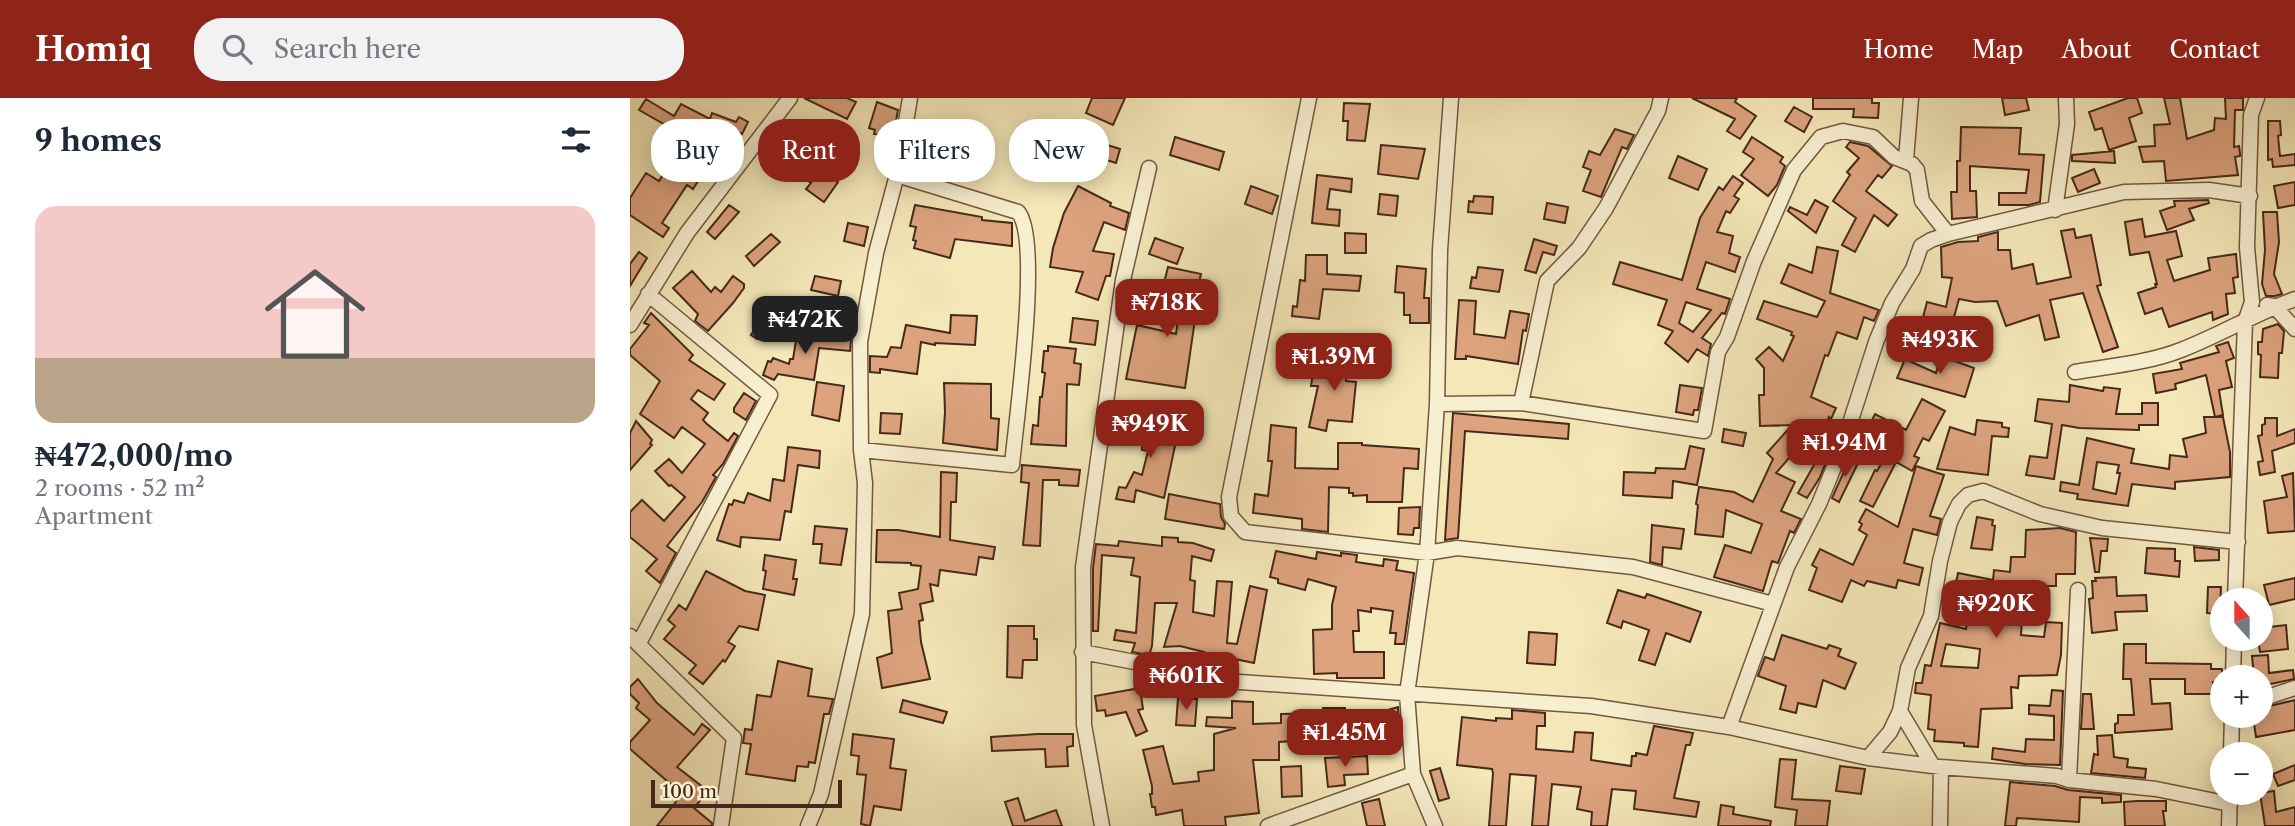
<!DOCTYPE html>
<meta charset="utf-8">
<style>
body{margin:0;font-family:"Libre Caslon Text",serif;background:#f2f2f3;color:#1f2937;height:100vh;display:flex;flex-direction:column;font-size:26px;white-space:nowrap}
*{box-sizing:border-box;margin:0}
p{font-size:23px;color:#747a83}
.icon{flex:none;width:38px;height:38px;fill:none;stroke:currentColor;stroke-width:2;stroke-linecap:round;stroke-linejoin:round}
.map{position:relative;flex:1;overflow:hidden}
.sheet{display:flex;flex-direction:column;background:#fff;width:630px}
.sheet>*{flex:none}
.hud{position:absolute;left:21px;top:21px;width:665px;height:63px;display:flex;gap:14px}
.needle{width:46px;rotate:339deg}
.fabs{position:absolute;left:1580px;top:490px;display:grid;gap:14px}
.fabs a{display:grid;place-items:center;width:63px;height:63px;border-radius:50%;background:#fff;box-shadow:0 4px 18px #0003;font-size:35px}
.scale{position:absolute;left:21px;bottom:18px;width:191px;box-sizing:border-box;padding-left:7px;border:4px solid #482919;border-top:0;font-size:19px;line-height:24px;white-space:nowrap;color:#482919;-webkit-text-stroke:5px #f8efd1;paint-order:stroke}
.price{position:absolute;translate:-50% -60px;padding:0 16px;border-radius:14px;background:#8f2418;color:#fff;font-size:23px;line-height:46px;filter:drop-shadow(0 2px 4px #0008)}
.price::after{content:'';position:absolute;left:50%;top:42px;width:21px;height:16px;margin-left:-10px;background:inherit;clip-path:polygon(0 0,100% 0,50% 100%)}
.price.selected{background:#222;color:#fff}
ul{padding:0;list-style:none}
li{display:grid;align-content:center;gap:14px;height:371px;padding:0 35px}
li span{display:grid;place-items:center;height:217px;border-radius:21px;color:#555}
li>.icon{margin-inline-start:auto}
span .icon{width:126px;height:126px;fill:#fffc;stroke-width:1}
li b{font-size:30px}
h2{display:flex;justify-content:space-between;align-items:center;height:84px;padding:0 35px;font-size:30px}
.chip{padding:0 24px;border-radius:28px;background:#fff;box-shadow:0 4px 18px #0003;font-size:24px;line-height:63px}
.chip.selected{background:#8f2418;color:#fff}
header{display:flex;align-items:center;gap:42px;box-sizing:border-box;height:98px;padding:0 35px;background:#8f2418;color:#fff}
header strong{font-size:33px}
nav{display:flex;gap:38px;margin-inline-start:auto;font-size:24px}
.search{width:490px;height:63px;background:#f2f2f3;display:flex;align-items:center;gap:18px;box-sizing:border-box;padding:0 24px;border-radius:28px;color:#747a83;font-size:26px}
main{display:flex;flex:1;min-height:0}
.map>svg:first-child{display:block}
.building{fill:#dca37e;stroke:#482919;stroke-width:2;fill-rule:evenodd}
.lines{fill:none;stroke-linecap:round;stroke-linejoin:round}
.street-casing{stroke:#735841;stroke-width:17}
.street{stroke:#f8efd1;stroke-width:14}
</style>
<header>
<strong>Homiq</strong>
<div class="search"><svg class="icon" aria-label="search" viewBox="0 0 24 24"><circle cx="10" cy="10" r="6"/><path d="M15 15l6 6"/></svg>Search here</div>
<nav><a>Home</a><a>Map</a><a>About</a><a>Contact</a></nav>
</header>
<main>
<section class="sheet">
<h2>9 homes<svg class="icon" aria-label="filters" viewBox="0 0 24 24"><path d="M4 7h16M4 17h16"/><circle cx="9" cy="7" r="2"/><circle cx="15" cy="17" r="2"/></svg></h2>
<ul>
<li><span style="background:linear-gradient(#f6c9c9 70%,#b9a48a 0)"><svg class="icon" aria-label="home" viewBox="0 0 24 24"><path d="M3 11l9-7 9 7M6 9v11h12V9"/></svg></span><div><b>₦472,000/mo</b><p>2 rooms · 52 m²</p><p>Apartment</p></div></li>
</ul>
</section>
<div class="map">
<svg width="1665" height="728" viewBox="0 0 1665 728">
<rect width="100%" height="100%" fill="#f4e7b8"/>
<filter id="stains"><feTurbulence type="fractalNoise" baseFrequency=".00286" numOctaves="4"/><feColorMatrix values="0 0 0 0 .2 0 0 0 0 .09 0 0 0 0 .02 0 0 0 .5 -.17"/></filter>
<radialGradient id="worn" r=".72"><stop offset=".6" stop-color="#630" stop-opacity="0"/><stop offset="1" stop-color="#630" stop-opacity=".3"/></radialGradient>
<path class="building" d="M174,0H217L226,4L217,21Z
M462,0H495L483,27L456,15Z
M1062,0H1107L1105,4L1126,18L1110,41L1097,33L1105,21Z
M1183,0H1242V5H1249L1248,20L1223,19L1224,11H1183Z
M1372,0H1396L1399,12L1375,17Z
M1498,0H1507L1512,15L1499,20L1506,43L1479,52L1472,30L1465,32L1459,14Z
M1534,0H1550L1557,41L1584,32L1585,20L1596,21L1595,0H1613V12H1605L1604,49L1609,48L1610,55V58L1605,59L1608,77L1536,83L1534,63L1513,64L1509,49L1525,48L1524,27L1540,26Z
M16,1L44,18L51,6L80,21L82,15L106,24L109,19L118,24L112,36L107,33L88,63L83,59L63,91L57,87L32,125L39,130L33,139L0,117V100L16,75L29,83L48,52L37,46L44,32L9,12Z
M247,4L268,12L263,39L244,36L245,32L239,30Z
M714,5L740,6L735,43L717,42L718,23H713Z
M1164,9L1182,19L1174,34L1155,23Z
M1638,23H1650L1651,37L1648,38L1650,58L1665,56V67L1643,69L1642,61L1638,62Z
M180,28L193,36L191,40L211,51L197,76L208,84L194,104L176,91L181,85L178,83L192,63L168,48Z
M1331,29L1391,30L1389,56L1414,57L1410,104L1399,107H1369V95H1396L1399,72L1340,68V93H1346L1347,119L1322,121L1321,94H1327V63H1330Z
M985,31L1004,37L997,51L992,49L971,99L953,93L961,72L953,69L959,53L970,57Z
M545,39L594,54L589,72L540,57Z
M1122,39L1153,59L1150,64L1155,68L1147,87L1138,98L1111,77L1124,61L1113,54Z
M1220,44L1238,48L1262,68L1252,80L1248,77L1236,93L1267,117L1258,128L1244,117L1225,154L1212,147L1226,120L1203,103L1220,77L1217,74L1229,60L1216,49Z
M471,45L490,51L486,65L467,59Z
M751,47L795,51L788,81L748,76Z
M1484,53L1485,65L1442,63V57Z
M1048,58L1077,71L1068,92L1039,80Z
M1464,71L1470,85L1448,94L1442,80Z
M687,77L722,81L721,94L700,91L697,111L710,112L709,128L682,125Z
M1103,78L1113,85L1104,98L1109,101L1100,115L1096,113L1087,134L1103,138L1099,155L1110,159L1105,174L1076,164L1067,191L1100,201L1095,216L1092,215L1072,240L1081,246L1078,258L1067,251L1058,264L1035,245L1043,233L1028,227L1037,202L983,186L990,164L1052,182L1070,120L1089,89L1093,92ZM1056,204L1081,212L1063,234L1049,225Z
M1665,84V107L1648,110L1644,88Z
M448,88L481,105L480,108L499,115L495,132L474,124L463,153L484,156L480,178H476L468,202L446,194L453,174L420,169L423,150L434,115Z
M621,88L648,98L642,116L615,106Z
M750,96L768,98L766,118L748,116Z
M844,98L863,99L862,116L838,114L839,103L843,104Z
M1185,102L1198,109L1186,135L1158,113L1160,109L1177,117Z
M1578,102L1579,105L1559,111L1564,122L1537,132L1530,113L1545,108L1544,103Z
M917,105L938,109L935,125L914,121Z
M99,107L109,114L85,141L77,134Z
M285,107L352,119V122L382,125V148L325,141L320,160L284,150L286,143L283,142L286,129L280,128Z
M1633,114H1647L1649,144L1644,176L1652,196L1645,198H1636L1632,186L1635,152Z
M1512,121L1515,139L1546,133L1552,158L1537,162L1544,183L1580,172L1578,160L1606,156L1608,179L1603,180L1605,195L1596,196L1598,216L1583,222L1582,214L1539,229L1532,210L1515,216L1508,195L1526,189L1525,186H1527L1519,154L1500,157L1495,124Z
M218,125L238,129L234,148L214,143Z
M1444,131L1446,140L1461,137L1471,187L1467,188L1488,249L1473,254L1453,195L1420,202L1429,239L1415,242L1409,217L1376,228L1367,203L1345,204L1329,201L1321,230L1328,231L1321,255L1297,251L1301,233L1290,231L1297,204L1316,209L1322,180L1312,179L1311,149L1328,144L1348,143V139L1368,134V152H1380L1382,171L1403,166L1407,186L1441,179L1431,133Z
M715,135L736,136V155H715Z
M141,136L150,144L124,168L116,158Z
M525,140L553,150L547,166L519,156Z
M904,141L927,148L924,157L913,154L906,175L895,172Z
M1187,149L1208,153L1200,195L1249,212L1244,223L1234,219L1227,241L1207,234L1198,258L1195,257L1181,299L1206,310L1201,321L1199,319L1188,345L1201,352L1190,379L1177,400L1168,395L1184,367L1166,352L1146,375L1165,384L1151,413L1171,421L1164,435L1160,433L1148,465L1142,463L1133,493L1084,479L1095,447L1121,455L1132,426L1096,412L1093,439L1065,436L1068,407L1066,406L1069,389L1104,394L1123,404L1143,361L1137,355L1162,327L1130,328L1129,297H1134V270L1126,261L1139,249L1153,263L1164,238L1161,237L1162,234L1127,221L1134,203L1187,219L1195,203L1151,185L1159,166L1182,175Z
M9,154L17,160L0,188V166Z
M676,157H697V176L731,178L729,193L693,191L689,221L662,218L663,208L667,209L670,182L675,183Z
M767,168L796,171L794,200H799V225H780V217H774V195L765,194Z
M538,169L571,176L564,207L567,208L555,290L496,281L507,227L546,236L552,193L533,189Z
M848,169L873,172L869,194L840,190L842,179L846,180Z
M62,173L81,194L85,189L91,194L103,178L114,186V190L103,205L78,233L65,223L68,216L43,190Z
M185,178L211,183L208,198L181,192Z
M829,202L846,203L844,236L875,240L880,213L899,216L896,233L893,232L888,266L836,258V261H825Z
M141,207L150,214L131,241H127L121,237Z
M21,215L63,257L59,262L95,286L84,302L68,292L61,301L78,315L73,322L77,326L98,343L104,335L108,338L93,366L83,377L86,379L72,404L37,448L46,455L30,485L16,473L27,461L0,439V414L12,402L34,423L55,399L41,387L39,388L25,373L39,361L52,375L75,346L52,329L44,340L10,316L30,283L0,257V251L19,227L14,225Z
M321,217L347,218L345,247L305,245V247L291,244L287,276L250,271V275L240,274V258L257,259L261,249L271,250L276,227L320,235Z
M443,220L468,223L465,247L440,244Z
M1648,226L1654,233L1652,255H1649L1648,280L1630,279L1631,257L1628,256V244H1632L1633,231Z
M168,231L190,235V238L221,242L220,253L189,250L184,282L148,276L144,282L133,277L138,263L141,264L143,260L159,266L160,261H163Z
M707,244L719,245L716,283L726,284L722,324L698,322L696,333L679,329L688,288H681L683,275L705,278Z
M1598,244L1604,260L1596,263L1602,289L1589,292L1593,317L1585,319L1576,277L1545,286L1546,291L1526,295L1523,276L1552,271L1550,265L1589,254L1586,248Z
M418,248L446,251L444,265L451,266L449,287L437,286L436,348L401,346L403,327L408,328L410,299H412L415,275L412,274L414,253H418Z
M1311,258L1344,270L1335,299L1267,280L1275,261L1306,275Z
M187,284L214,288L209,323L182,317Z
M314,285L361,286V320L369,321L367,352L313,345L315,314Z
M1050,287L1072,290L1068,312H1064L1063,317L1046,314Z
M1440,287L1473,293L1474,289L1490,291L1486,316H1512V305H1528V327H1509V332L1449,330L1432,327L1424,381L1396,377L1400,358L1417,360L1422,326L1405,323L1408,301L1439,304Z
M114,295L126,303L116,322L104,314V310Z
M1292,301L1315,313L1299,343L1293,340L1284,358L1289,360L1282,373L1266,364L1243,409L1230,403L1245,372L1247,373L1264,343L1238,330L1245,316L1276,332Z
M504,314L531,320L527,339L546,343L534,400L506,392L504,404L486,401L489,389L496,390L504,374L512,377L518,353L512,352L513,334L500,331Z
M251,315L272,316L270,336L250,335Z
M823,315L939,326L938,341L835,333L828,440L815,442Z
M1574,319H1593L1600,354V379L1545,384V391L1502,386L1498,408L1447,401L1448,396L1430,393L1431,384L1449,387L1457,340L1504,351L1501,365L1539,371L1540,357L1557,359L1553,341L1576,335ZM1467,364L1489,367L1487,375H1490L1486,396L1463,391Z
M1635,320H1647V338L1665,331V345L1642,353L1645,374L1630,377L1628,364L1633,363L1628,338L1632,337V327L1635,326Z
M1347,322L1372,325V329L1379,330L1378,339L1362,338L1358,377L1307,371L1320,329L1345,337Z
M6,323L22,342L20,346L22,347L0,372V335Z
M641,327L666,330L665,370L708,371V345H732V347L789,351L788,371L774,370L772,404H737V397L723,398V395H719V390L699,389L698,434L672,431V421L623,415L625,396L638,398L642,363H638Z
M1094,331L1116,335L1113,348L1092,344Z
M1060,348L1074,351L1067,387L1043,383L1042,400L993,397L994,374L1025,375L1026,370L1055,371Z
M158,349L190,353L189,370L168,367L161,414L155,413L150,442L111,439L110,449L87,442L99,406L102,407L104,402L114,405L118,395L140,403L143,381L154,383Z
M1221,358L1229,363L1209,404L1202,400Z
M392,367L450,372L448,388L429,387V382H413L410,448L393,447L399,385L391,384Z
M1286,368L1314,377L1300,418L1311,421L1307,437L1283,431L1274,465L1293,470L1289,487L1268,482L1266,490L1237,483L1234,488L1221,482L1212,504L1179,492L1187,470L1182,467L1190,451L1223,467L1237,437L1229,432L1232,426L1229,424L1236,411L1268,429Z
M311,374L327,375L326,404H321L320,442L365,449L363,461L349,459L346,477L310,472L308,488L300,486L303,503L290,506L293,522L289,523L291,544L300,581L252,590L247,560L262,555L258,513L272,511L269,495L288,491L291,468L281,467V465L246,464L247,432H268L310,439Z
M1663,375L1665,433L1638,435L1634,403L1657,399L1652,378Z
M539,396L590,406L591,419L595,426L594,431L535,421Z
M790,409L789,430H784L783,437L768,436L769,410Z
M1347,419L1363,422L1362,427L1365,428L1362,452L1341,450Z
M1022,427L1054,431L1051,451L1033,449L1032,467L1020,464Z
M185,428L217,431L211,467L190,465L192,446H183Z
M1430,430L1446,434L1445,476H1426V488H1412L1413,499L1393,501L1391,537L1414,539L1416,524L1432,525L1431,557L1427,577L1389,578L1388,590L1381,589L1382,610L1351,611L1348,649L1334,648V645L1304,643L1305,632L1298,631L1301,597L1285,595L1286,585H1292L1295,567L1301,568L1310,525L1336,531L1340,495H1336L1338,488L1326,485L1328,475L1363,482L1364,472L1380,474L1381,459H1395L1396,432ZM1316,546L1350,551L1348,570L1311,568Z
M532,439L548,440V444L563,445L584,452L581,463L562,458L560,482L565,483L563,514L584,518L587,483L602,484L597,545L607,546L620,488L637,492L624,565L600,560L598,569L585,567V561H573L574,554L550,548L534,549L547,505H525L522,548L519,557L502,554L505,545L484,542L486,532L506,535L510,479L501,477L504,460L472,457L468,533H463V470L466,446L488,448L489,443L532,448Z
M1460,440L1478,441L1477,453H1471L1469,474H1465Z
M1564,449L1589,452V462L1565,463Z
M1517,450L1545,451V463H1550L1549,479L1515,475Z
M646,453L686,461L687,454L711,458V455L727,457L726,464L753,468L754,461L768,463L766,472L784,475L774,546H765L766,535H760L763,513L741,510V514L728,512L729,533H723L724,554H754V580H707V575L684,576L683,532L702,531V507L706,489L678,481L675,492L648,485V481L640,479Z
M135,457L166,462L163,481H167L164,497L133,491L136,473L133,472Z
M76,473L115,493L135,497L128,532L109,528L98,544L105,548L95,564L93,562L73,586L59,575L66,567L34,541L45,528L38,522L49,507L56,512Z
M1486,479L1487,498L1516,497L1517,513L1485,514L1487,532L1462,535L1459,501L1463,500L1462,483H1466L1465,480Z
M1665,480V501L1639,507L1634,487Z
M1578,489H1591L1590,516L1577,515Z
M988,492L1015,500L1017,496L1071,514L1060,544L1036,535L1025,567L1009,562L1019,532L993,523L991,530L977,525Z
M1656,527L1658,551L1630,554L1628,541H1631V530Z
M378,528H404V541H407V562H393L392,580L377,579Z
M899,534L927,536L925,567L897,565Z
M1152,537L1197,551L1199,547L1211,551L1208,558L1226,565L1215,591L1193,582L1186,609L1168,605L1166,615L1150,611L1156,588L1128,578L1135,559L1144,562Z
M1494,546H1516V565L1581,566V571H1592V584H1583V596H1555V581H1520L1522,606L1540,605L1542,631L1485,635V626L1488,625V617H1504L1501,581H1493Z
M1638,557L1639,575L1663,572L1664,581L1631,588V579H1624L1622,558Z
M148,563L182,571L178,598L203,601L199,616H194L185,665L179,664L178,669L167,668L165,683L116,676L121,646L113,645L115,631L122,632L127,597L141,599Z
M8,581L27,605L64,637L72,626L80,632L47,669L78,693L64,710L82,725V728H27L52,696L0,651V644L20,622L6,610L9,605L0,596V589Z
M510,590L513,611L508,612L517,633L506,638L496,614L476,618L475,612L467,613L465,598Z
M1422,592L1433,593L1430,667L1395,666L1362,661L1363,650L1395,654L1396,641L1424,642V618L1399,616V607L1420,608Z
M1453,596H1461L1464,631H1451Z
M548,600L567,601L565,628L546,627Z
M273,602L317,614L313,625L270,614Z
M1665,602V632L1626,639L1623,618H1631V610Z
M602,603L623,604V626L651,625V616L693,615V610H715V615L758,612L768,609L770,636L649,644V662H623L629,715L595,719L596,728H554L552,712L526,717L525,709H522L520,696H522V688L513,652L533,648L543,686L569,683L568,674L584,672V636L606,630L576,628L577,619L602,620Z
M882,612L915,615V628H907L906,651L943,654L945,634L963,635L961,662L1001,668L1002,658H1006V655L1017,657L1024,628L1063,635L1060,647H1056L1044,700L1069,704L1066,719L1004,711L1006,693L982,691L977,728H961L962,714L947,711L951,689L922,686L918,728H902L906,678L880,676L876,728H859L863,675L862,671L827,667L832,619L866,623V620L882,621Z
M223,636L264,641L260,670L276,672L271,712L244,708L240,728L231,726L236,677L227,676L229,658L221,657Z
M408,636H443V648L437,649L438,668L416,669L415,651L362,653L361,639Z
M1482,637L1484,659L1498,661L1497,669L1516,671L1515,680L1461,675L1464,656L1468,657L1467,638Z
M737,658L738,676L714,677L715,687L698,689L695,660Z
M1150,661L1166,662L1162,701L1200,703L1197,728H1165L1167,712L1145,709Z
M1665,667V682L1648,688L1643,676Z
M671,668L672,698L652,699L651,669Z
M1210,668L1235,671L1231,696L1206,693Z
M810,670L819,700L809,703L800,673Z
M1380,684L1425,688L1438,692L1491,697V704L1472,705V700L1450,699L1449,724L1387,720L1386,728H1375Z
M1644,693L1646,714L1665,709V728H1635L1630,695Z
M388,700L395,723L426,712L432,728H383L375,704Z
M749,701L755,728H737L732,705Z
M1507,703H1536V713H1533L1535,728H1495L1494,704Z
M1091,707L1104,709L1103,716L1141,723L1140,728H1088Z"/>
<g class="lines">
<g class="street-casing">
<path id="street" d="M679,0L599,399L601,418L615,434L797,455L827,450L1003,469L1143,506
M1276,62L1281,0
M1425,112L1437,26L1436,0
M1637,207L1644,208L1665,231
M0,227L57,135L160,0
M1445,274C1480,268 1518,265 1551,252C1590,237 1626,215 1665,201
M891,305L917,183L949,150L976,110L1028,13L1031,0
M807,306L891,305L1074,333L1088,254L1097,239L1124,163L1164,72L1191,39L1213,33L1243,39L1264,59L1282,66L1287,72L1292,103L1318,136
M231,352L382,367C386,322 412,141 388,114L267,77
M1605,502L1615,224L1622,204L1617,149L1621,17L1627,0
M0,538L104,640L91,728
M9,545L140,297L18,196
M452,554L610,584L961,608L1099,629L1238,660L1311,669L1427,678L1439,682L1526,691L1600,706
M1603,579L1604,541
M1631,601L1665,590
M1270,613L1303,668
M1099,629L1157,469L1189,406L1213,347L1246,244L1262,205L1283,171L1291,148L1301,142L1318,136L1494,94L1579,92L1620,98
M1601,656L1602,618
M1238,660L1260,634L1270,613L1278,570L1301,518L1310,463L1320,424L1329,406L1338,397L1353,393L1410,416L1472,430L1608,444
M1439,682L1448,492
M178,728L191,696L232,516L235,385L231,352L230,244L246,155L267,77L280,0
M472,728L454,627L453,469L493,182L519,70
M638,728L783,676
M805,728L783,676L777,596L797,455L807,306L810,152L821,0
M1310,728L1311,669
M1599,728L1600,695"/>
</g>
<use href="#street" class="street"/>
</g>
<rect width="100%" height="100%" filter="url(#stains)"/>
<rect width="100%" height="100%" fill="url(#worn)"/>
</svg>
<div class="fabs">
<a><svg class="needle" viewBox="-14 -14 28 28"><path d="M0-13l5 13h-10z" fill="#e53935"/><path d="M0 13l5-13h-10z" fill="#747a83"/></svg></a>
<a>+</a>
<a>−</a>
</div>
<div class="scale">100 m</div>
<b class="price" style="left:537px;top:241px">₦718K</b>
<b class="price selected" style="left:175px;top:258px">₦472K</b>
<b class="price" style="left:1310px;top:278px">₦493K</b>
<b class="price" style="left:704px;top:295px">₦1.39M</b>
<b class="price" style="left:520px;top:362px">₦949K</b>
<b class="price" style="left:1215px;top:381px">₦1.94M</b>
<b class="price" style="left:1366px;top:542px">₦920K</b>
<b class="price" style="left:556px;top:614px">₦601K</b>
<b class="price" style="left:715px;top:671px">₦1.45M</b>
<div class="hud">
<a class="chip">Buy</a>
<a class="chip selected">Rent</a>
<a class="chip">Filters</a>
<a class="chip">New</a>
</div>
</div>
</main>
